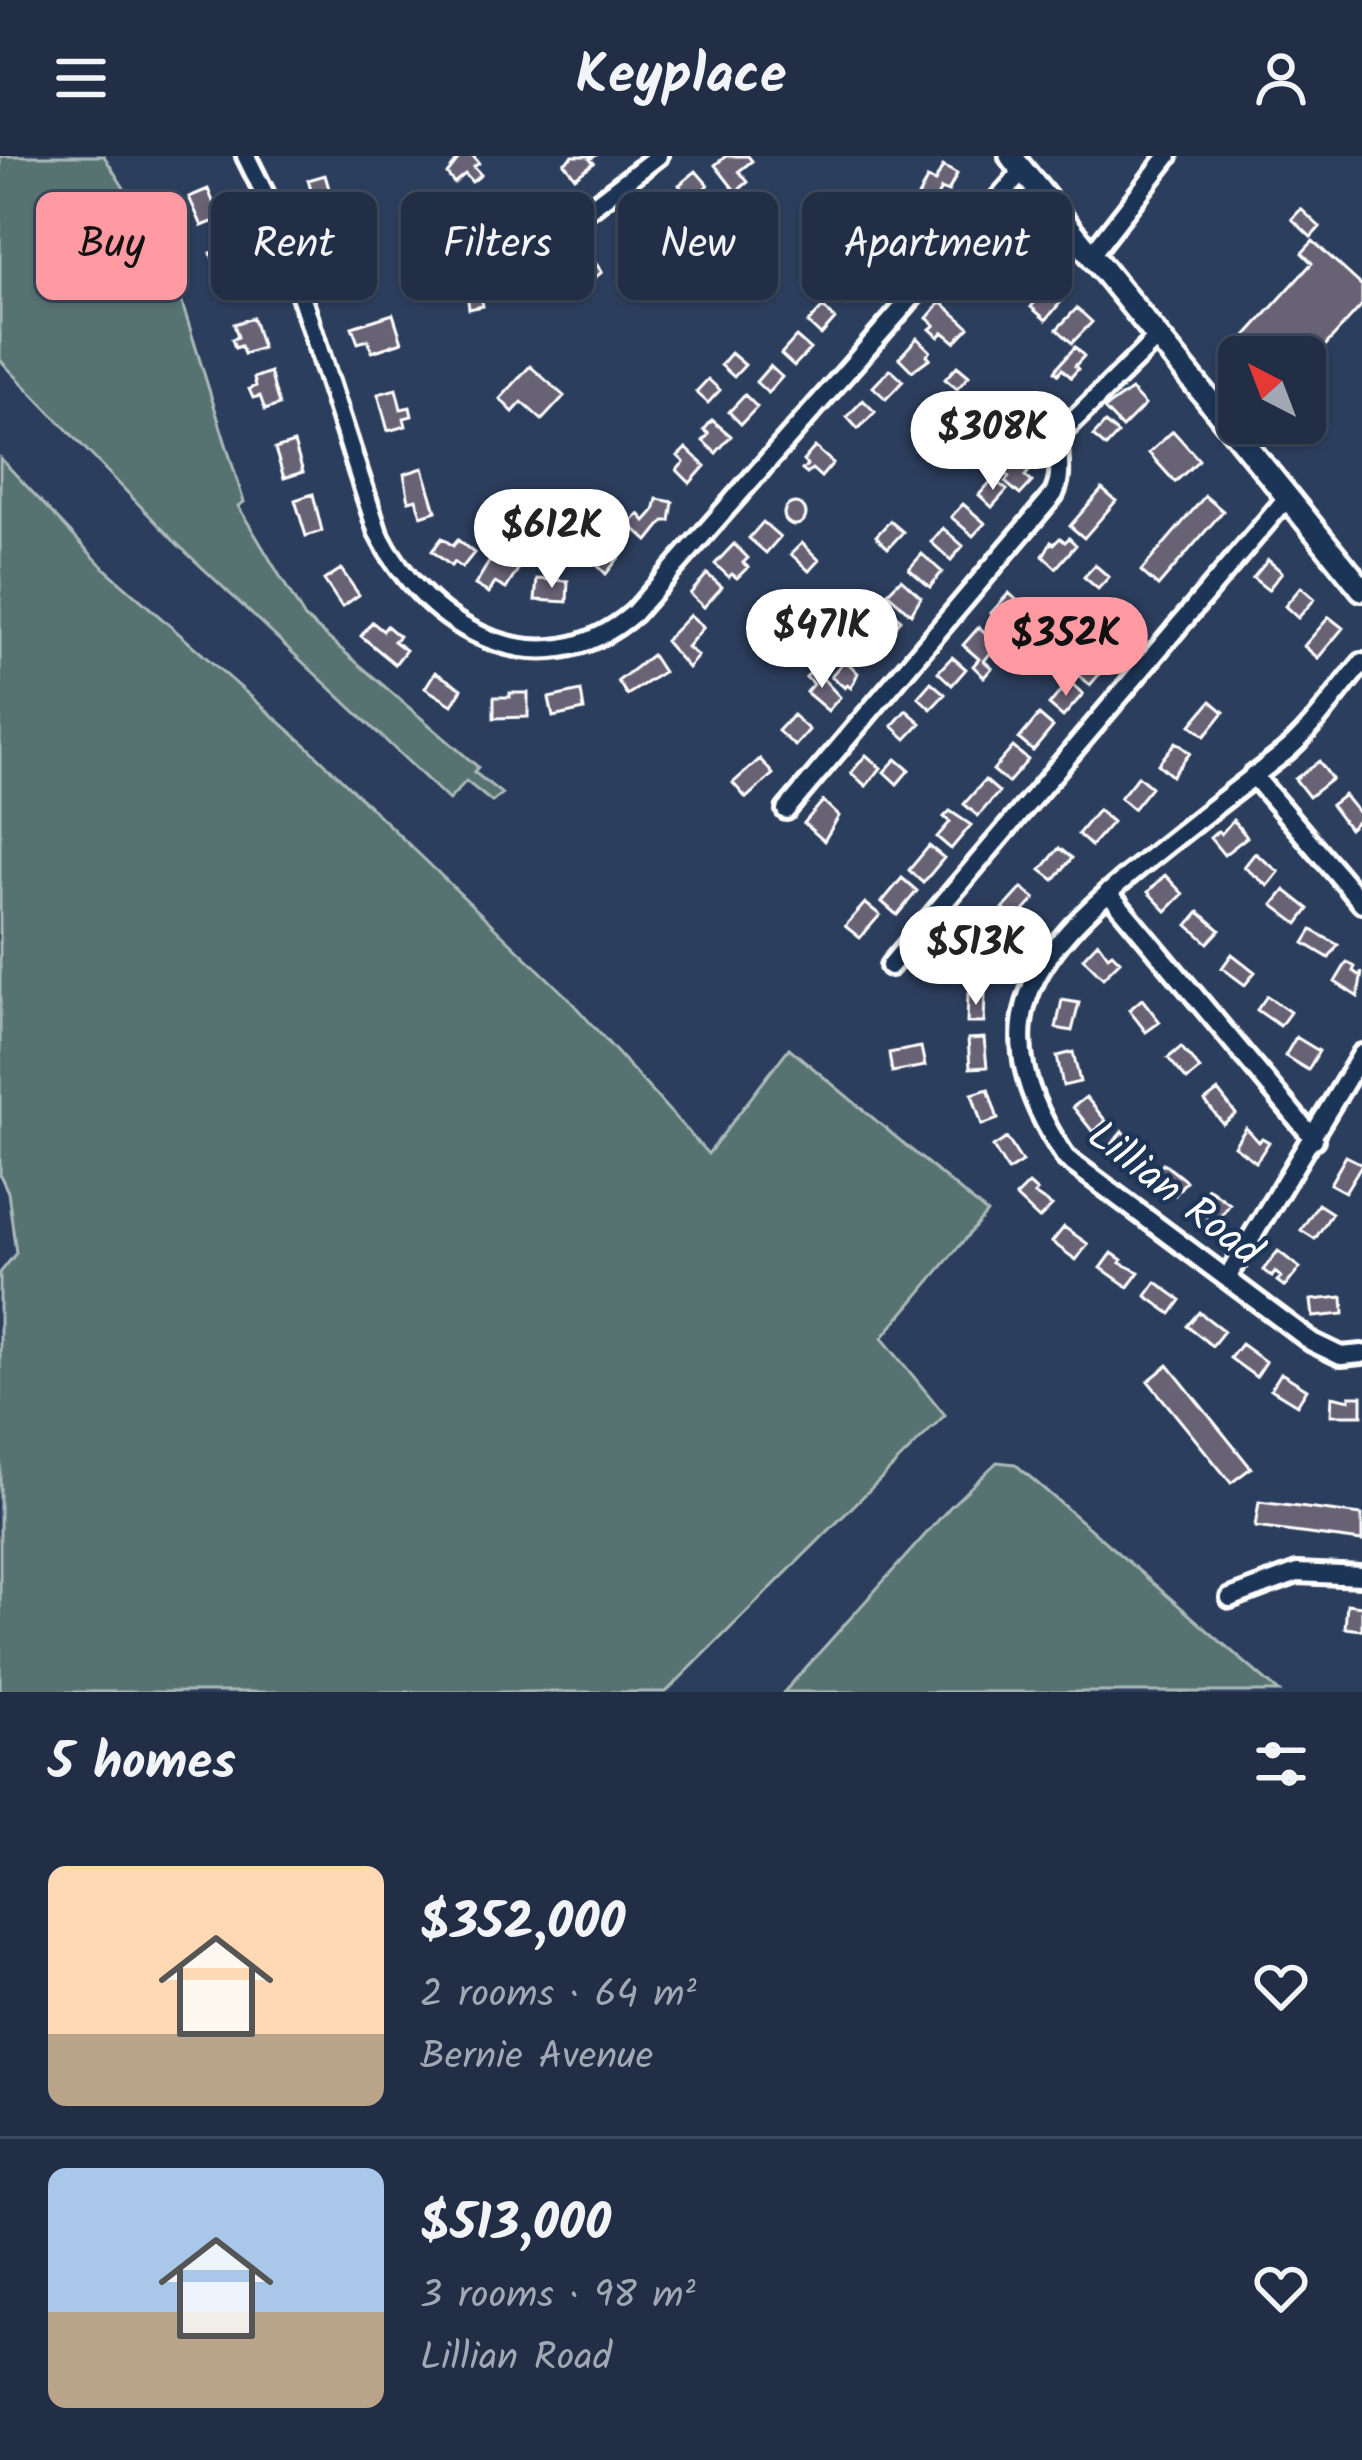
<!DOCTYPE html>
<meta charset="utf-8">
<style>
body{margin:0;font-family:Kalam,sans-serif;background:#2d3a51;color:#f1f3f6;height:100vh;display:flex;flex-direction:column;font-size:45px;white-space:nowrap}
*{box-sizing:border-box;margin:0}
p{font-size:39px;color:#a2a8b3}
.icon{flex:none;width:66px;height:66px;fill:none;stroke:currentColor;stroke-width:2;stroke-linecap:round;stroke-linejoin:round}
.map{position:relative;height:1536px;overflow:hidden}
.panel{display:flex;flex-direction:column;background:#212e46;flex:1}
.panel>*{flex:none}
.guide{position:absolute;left:36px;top:36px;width:1290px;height:108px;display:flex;gap:24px}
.needle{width:78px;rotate:318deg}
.controls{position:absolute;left:1218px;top:180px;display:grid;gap:24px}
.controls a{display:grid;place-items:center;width:108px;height:108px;border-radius:18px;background:#212e46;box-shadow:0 3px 9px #0004,0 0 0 3px #3e4a5f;font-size:60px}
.price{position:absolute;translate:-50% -102px;padding:0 27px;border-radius:42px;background:#fff;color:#222;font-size:39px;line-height:78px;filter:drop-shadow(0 3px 6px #0008)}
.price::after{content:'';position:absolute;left:50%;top:72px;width:36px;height:27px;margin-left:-18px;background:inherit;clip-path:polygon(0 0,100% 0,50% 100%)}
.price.on{background:#ff9aa2;color:#111}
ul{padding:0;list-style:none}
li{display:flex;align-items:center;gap:36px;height:300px;padding:0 48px}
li+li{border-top:3px solid #3e4a5f}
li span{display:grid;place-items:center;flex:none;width:336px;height:240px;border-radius:18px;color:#555}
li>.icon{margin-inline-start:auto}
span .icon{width:144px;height:144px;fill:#fffc;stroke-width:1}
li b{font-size:51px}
h2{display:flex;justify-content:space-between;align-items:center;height:144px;padding:0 48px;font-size:51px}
.pill{padding:0 42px;border-radius:18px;background:#212e46;box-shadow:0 3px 9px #0004,0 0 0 3px #3e4a5f;font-size:42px;line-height:108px}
.pill.on{background:#ff9aa2;color:#111}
header{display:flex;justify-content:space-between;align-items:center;height:156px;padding:0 48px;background:#212e46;font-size:54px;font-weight:700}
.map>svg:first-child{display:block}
.green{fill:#577371;stroke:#abb9b8;stroke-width:3}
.building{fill:#676275;stroke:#fff;stroke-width:3}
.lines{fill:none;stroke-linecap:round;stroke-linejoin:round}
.minor-casing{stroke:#fff;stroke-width:26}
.major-casing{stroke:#fff;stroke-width:30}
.minor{stroke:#1d3557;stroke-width:16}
.major{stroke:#1d3557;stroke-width:21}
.labels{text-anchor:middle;stroke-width:9;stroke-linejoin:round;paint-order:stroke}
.street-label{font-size:42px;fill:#fff;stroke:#1d3557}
</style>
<header><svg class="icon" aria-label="menu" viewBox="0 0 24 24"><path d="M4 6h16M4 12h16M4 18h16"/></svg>Keyplace<svg class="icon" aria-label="person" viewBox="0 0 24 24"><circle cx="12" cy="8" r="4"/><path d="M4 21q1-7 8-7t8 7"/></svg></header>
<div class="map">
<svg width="1362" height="1536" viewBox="0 0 1362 1536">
<rect width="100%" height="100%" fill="#2c3e5d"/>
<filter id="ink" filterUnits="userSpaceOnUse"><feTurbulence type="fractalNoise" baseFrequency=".00833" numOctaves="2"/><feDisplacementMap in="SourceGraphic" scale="24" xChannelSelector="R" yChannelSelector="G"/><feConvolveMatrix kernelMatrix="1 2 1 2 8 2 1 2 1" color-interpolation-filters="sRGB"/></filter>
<g filter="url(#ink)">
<path class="green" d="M0,0H104L169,105L244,346L238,350L305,462L478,611L474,616L502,638L492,646L466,625L449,644L173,384L0,204Z
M0,302L104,412L306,589L567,841L708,998L789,892L987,1057L882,1182L945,1259L666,1536H0V1117L16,1097L8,1036L0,1019Z
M997,1306L1015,1308L1279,1536H784L951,1350Z"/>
<path class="building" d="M461,0H473L479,7L474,11L481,19L472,26L465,18L454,27L447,18Z
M573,0H595L590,3L594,7L575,21L564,7Z
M726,0H748L752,5L739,15L748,26L736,36L715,9Z
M943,10L957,18L948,36L941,33L929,57L914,49L927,23L935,26Z
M696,15L708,29L691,44L679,29Z
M325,19L335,53L318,58L308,24Z
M208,33L220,63L202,70L189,41Z
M669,33L686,56L671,68L653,45Z
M498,39L509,41L508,56L519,65L505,80L493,69L500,62L496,61Z
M638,52L651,69L637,80L624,64Z
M1301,53L1320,71L1311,81L1292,63Z
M891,60L912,74L899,90L879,79Z
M741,67L752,80L731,96L721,84Z
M1012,69L1026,82L1008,103L993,90Z
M344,78L354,116L337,121L327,83Z
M1313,85L1362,130V149L1305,212V201H1244L1235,192L1312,107L1302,97Z
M1027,90L1050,104L1026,130L1006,112Z
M227,92L239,127L223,133L211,97Z
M874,93L886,104L873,119L861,107Z
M591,101L602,116L571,141L559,126Z
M485,115L489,133L480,136L483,150L469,153L465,120Z
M849,122L862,135L847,150L833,137Z
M1054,123L1069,136L1046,164L1031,151Z
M941,146L969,171L955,186L943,176L939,181L930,173L935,169L927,162Z
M823,151L835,163L821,179L808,167Z
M1077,152L1092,166L1072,187L1057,173Z
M393,158L402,186L372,196L368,184L358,187L352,171Z
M253,162L262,192L244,198L241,190L235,192L232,183L238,181L234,168Z
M796,181L810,193L794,210L781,198Z
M917,182L930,195L927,199L930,202L912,215L899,202Z
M1075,191L1084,200L1075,210L1078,213L1071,221L1062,213L1058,218L1055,215L1059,209Z
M731,197L745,209L734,221L721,209Z
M530,210L564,240L542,264L522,246L513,256L500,243Z
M770,210L782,221L768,237L756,226Z
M957,210L969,220L957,233L945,223Z
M890,213L903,225L886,243L873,231Z
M270,216L279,249L265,254L260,240L253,242L249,233L256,230L254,222Z
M708,223L720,234L708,247L696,236Z
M396,233L401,253L410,251L412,260L404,262L406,270L388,275L378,238Z
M1131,234L1145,249L1122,272L1104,253Z
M745,239L757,251L741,268L729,256Z
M863,244L875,256L858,273L847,261Z
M1024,262L1035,273L1019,289L1008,278L1013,272L1011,270Z
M712,264L731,280L716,297L703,285L709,278L704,274Z
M1105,267L1118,278L1106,291L1093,280Z
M1173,275L1199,304L1175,326L1149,297Z
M294,287L303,316L284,322L275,293Z
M815,291L833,307L821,321L812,313L807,318L802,314L807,309L803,305Z
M686,292L705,310L690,327L677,314L684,306L678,300Z
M1016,302L1030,314L1025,320L1032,326L1020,339L1005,326L1009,321L1004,316Z
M423,312L436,355L421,360L416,343L409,345L404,318Z
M993,323L1007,334L992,351L979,339Z
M1102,333L1116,345L1084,382L1070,370Z
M313,338L322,375L306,380L295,344Z
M1205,340L1223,355L1158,430L1141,415Z
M657,343L673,346L670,365H664L648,385L629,368L639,358L645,365L654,355Z
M784 358a11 11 0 1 1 22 0a11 11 0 1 1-22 0Z
M963,348L985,367L973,380L951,361Z
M890,365L903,376L888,392L876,380Z
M763,366L780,381L766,397L749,382Z
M943,372L963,390L951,404L931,386Z
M613,377L627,391L606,418L595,407L600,402L595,396Z
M442,382L453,390L458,384L474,397L462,412L454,406L451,410L432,395Z
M1060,382L1065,386L1069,382L1076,389L1056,412L1043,400L1051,386L1054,388Z
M802,387L819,404L809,415L791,398Z
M734,388L748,402L743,407L748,411L737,422L732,418L729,421L715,408Z
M497,393L522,407L506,433L495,427L489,437L475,429Z
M922,398L942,416L930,431L909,413Z
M1268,404L1282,416L1268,434L1253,422Z
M1095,409L1109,421L1098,433L1084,421Z
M341,413L359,439L342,451L324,424Z
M707,418L722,431L704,451L690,438Z
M537,423L568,425L567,446L535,444Z
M901,423L921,441L911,458L887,437Z
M1301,431L1315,443L1298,462L1285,450Z
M1009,437L1023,450L1005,469L991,457Z
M1039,446L1056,461L1044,475L1040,471L1035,476L1023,465Z
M880,447L901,464L889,478L868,460Z
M690,459L704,471L687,491L698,500L688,512L665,485Z
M1329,461L1343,472L1318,502L1304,490Z
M1122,462L1136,474L1118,497L1103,485Z
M372,466L383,475L387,470L399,480L394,485L406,494L395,508L361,480Z
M835,466L849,478L825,504L817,496L822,491L817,486Z
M979,471L992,483L987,489L993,494L984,505L992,512L984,521L973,510L979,503L963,489Z
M1096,494L1110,506L1090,529L1076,517Z
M652,499L663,516L627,539L618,525Z
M952,501L966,513L952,529L938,516Z
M845,504L858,517L851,532L847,529L845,532L831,520Z
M814,513L840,541L828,555L806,536L813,528L806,521Z
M435,516L462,533L452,549L425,532Z
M1069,525L1083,538L1063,561L1049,549Z
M931,526L945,538L931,553L918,541Z
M581,535L584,554L553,561L549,542Z
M510,537H528V561L494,562V541H510Z
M1211,545L1224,556L1205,580L1191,569Z
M906,554L921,567L906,583L892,570Z
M793,559L809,574L795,590L778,575Z
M1039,559L1053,571L1033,595L1019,583Z
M1176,586L1190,597L1172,620L1158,608Z
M1013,591L1028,604L1008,627L993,614Z
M866,599L881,612L866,630L851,617Z
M760,603L773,618L746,642L733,627Z
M896,603L909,614L897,628L884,616Z
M1319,605L1332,623L1309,641L1295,623Z
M1138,620L1151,631L1133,653L1120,642Z
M985,624L999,636L978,660L964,648Z
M1344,639L1362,661L1349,673L1331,649Z
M823,645L839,660L824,685L804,667Z
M1098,654L1112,666L1091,690L1078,678Z
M950,655L971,669L951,693L937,681L950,666L944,661Z
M1233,664L1247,681L1224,699L1210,682L1218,675L1221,678Z
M929,690L944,702L923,727L909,714Z
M1059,692L1072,702L1054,724L1041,714Z
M1255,697L1279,716L1268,730L1244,711Z
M1165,719L1183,738L1166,755L1148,736Z
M902,722L917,735L897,759L882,746Z
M1022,732L1035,743L1016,764L1003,753Z
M1285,734L1309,753L1298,768L1273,749Z
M865,747L880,759L860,782L845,770Z
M1199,756L1220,774L1208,787L1188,769Z
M985,773L1001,781L988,809L971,801Z
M1312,774L1338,789L1329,802L1304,787Z
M1098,786L1108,800L1112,797L1120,805L1103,822L1083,802Z
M1232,798L1255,816L1245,829L1222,812Z
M1347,806L1355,811L1353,815L1360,820L1362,816L1358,841L1335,826Z
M968,838H985L984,867H967Z
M1267,840L1290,856L1280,870L1257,854Z
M1142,843L1160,866L1146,876L1129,854Z
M1062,844L1079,847L1072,875L1056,872Z
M1296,881L1319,895L1308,914L1285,900Z
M984,882L987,911L970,912L968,883Z
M921,891L925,910L892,916L889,897Z
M1181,891L1200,913L1187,924L1168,902Z
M1073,896L1080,926L1063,930L1057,900Z
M988,933L998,963L982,969L972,938Z
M1218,935L1236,958L1223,968L1205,945Z
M1086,941L1106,965L1093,976L1073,951Z
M1246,972L1259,986L1262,982L1269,986L1256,1006L1234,990Z
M1122,975L1144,993L1133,1007L1111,990Z
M1007,982L1022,1006L1008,1015L993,991Z
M1346,1000L1362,1008L1345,1036L1330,1028Z
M1163,1007L1186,1025L1175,1039L1152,1021Z
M1029,1028L1037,1035L1034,1038L1052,1050L1039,1063L1016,1041Z
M1208,1032L1230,1048L1216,1067L1208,1062L1212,1057L1206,1052L1202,1057L1193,1051Z
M1318,1048L1332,1057L1315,1083L1301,1074Z
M1064,1071L1088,1088L1076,1104L1052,1086Z
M1278,1095L1300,1112L1285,1131L1277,1125L1281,1121L1275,1116L1272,1121L1263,1114Z
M1112,1097L1122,1104L1120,1107L1139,1116L1128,1131L1101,1112Z
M1156,1126L1181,1144L1171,1158L1146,1140Z
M1343,1141L1344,1158L1313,1161L1311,1144Z
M1199,1156L1224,1175L1212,1190L1187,1170Z
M1241,1188L1266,1206L1256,1221L1230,1202Z
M1168,1209L1251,1312L1231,1327L1148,1225Z
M1281,1217L1307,1233L1297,1249L1271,1233Z
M1332,1240L1350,1244V1240H1362V1259H1331Z
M1259,1346L1362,1359V1385L1255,1371Z
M1347,1448L1362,1450V1474L1345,1472Z"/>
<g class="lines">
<g class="minor-casing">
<path id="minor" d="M246,0L275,59L378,377C427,474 542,537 634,457L1023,15
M576,63L658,0
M1090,100L1168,0
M1362,507C1337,536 1313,573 1284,597C1236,634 1187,672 1140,710C1030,799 977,869 1066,1002L1312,1186L1341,1200L1362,1198
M1253,619L1362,747
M786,654L1054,338C1066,312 1052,298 1063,275L1157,182
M1108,736L1314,983
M890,810L1286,343
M1227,1122L1362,898
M1230,1442L1297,1417L1362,1420"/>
</g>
<g class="major-casing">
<path id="major" d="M1011,0L1362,433"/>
</g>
<use href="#minor" class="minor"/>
<use href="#major" class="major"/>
</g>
</g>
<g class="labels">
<g class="street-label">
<text transform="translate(1176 1036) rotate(38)" y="15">Lillian Road</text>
</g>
</g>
</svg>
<div class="controls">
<a><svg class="needle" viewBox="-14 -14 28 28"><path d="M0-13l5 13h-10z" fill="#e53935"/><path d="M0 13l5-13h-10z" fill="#a2a8b3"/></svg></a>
</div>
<b class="price" style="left:993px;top:337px">$308K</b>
<b class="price" style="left:552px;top:435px">$612K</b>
<b class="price" style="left:822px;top:535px">$471K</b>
<b class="price on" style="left:1066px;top:543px">$352K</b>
<b class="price" style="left:976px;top:852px">$513K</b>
<div class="guide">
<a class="pill on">Buy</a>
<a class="pill">Rent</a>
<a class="pill">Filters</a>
<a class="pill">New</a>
<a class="pill">Apartment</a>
</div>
</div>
<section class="panel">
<h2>5 homes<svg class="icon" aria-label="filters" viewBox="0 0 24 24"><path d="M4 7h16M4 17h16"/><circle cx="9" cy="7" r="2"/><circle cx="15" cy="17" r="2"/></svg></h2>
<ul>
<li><span style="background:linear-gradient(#ffd9b3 70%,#b9a48a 0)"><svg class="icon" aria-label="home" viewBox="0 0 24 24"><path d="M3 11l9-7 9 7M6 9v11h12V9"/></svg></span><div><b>$352,000</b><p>2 rooms · 64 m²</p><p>Bernie Avenue</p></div><svg class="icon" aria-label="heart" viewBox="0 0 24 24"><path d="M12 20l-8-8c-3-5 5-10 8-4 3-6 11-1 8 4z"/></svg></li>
<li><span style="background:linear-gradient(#a9c7e8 60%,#b9a48a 0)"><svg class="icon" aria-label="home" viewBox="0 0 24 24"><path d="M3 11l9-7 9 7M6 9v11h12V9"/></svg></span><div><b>$513,000</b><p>3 rooms · 98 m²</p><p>Lillian Road</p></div><svg class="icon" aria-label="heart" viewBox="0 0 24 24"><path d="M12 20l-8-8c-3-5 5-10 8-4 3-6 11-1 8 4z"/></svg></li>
</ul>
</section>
